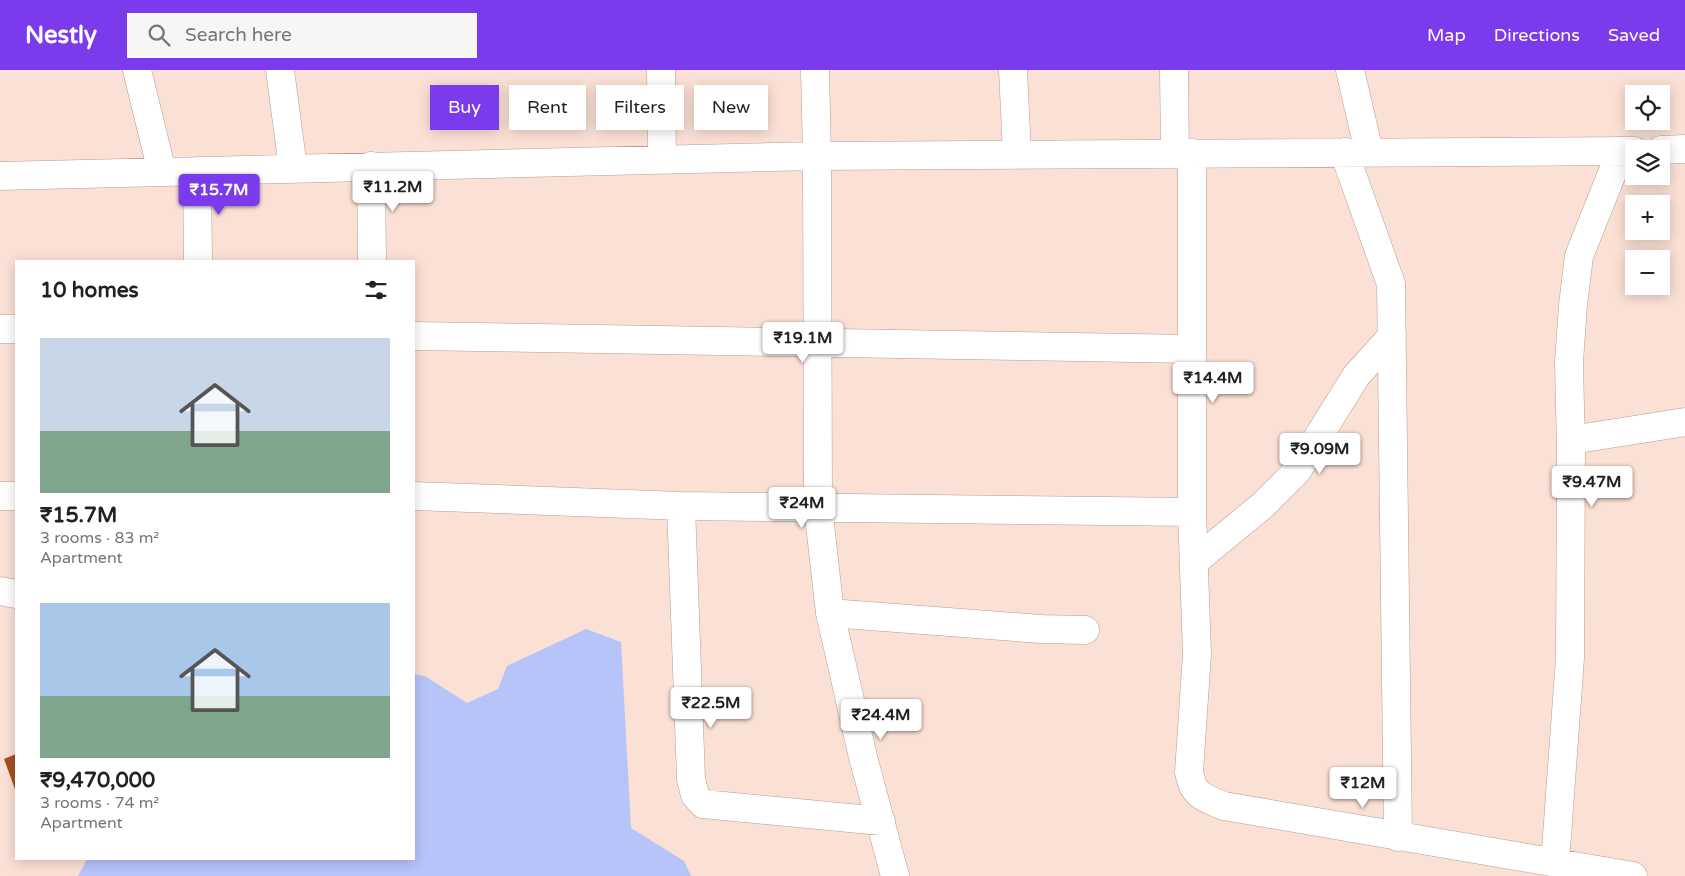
<!DOCTYPE html>
<meta charset="utf-8">
<style>
body{margin:0;font-family:"Varela Round",sans-serif;background:#f6f6f6;color:#222;height:100vh;display:flex;flex-direction:column;font-size:19px;white-space:nowrap}
*{box-sizing:border-box;margin:0}
p{font-size:16px;color:#767676}
.icon{flex:none;width:28px;height:28px;fill:none;stroke:currentColor;stroke-width:2;stroke-linecap:round;stroke-linejoin:round}
.map{position:relative;flex:1;overflow:hidden}
.details{position:absolute;left:15px;top:190px;width:400px;height:600px;display:flex;flex-direction:column;background:#fff;border-radius:0px;box-shadow:0 2px 12px #0003}
.details>*{flex:none}
.hud{position:absolute;left:430px;top:15px;width:475px;height:45px;display:flex;gap:10px}
.controls{position:absolute;left:1625px;top:15px;display:grid;gap:10px}
.controls a{display:grid;place-items:center;width:45px;height:45px;border-radius:0px;background:#fff;box-shadow:0 2px 12px #0003;font-size:25px}
.price{position:absolute;translate:-50% -42px;padding:0 11px;border-radius:5px;background:#fff;color:#222;font-size:16px;line-height:32px;filter:drop-shadow(0 1px 2px #0008)}
.price::after{content:'';position:absolute;left:50%;top:30px;width:15px;height:11px;margin-left:-8px;background:inherit;clip-path:polygon(0 0,100% 0,50% 100%)}
.price.current{background:#7c3aed;color:#fff}
ul{padding:0;list-style:none}
li{display:grid;align-content:center;gap:10px;height:265px;padding:0 25px}
li span{display:grid;place-items:center;height:155px;border-radius:0px;color:#555}
li>.icon{margin-inline-start:auto}
span .icon{width:90px;height:90px;fill:#fffc;stroke-width:1}
li b{font-size:21px}
h2{display:flex;justify-content:space-between;align-items:center;height:60px;padding:0 25px;font-size:21px}
.pill{padding:0 18px;border-radius:0px;background:#fff;box-shadow:0 2px 12px #0003;font-size:18px;line-height:45px}
.pill.current{background:#7c3aed;color:#fff}
header{display:flex;align-items:center;gap:30px;box-sizing:border-box;height:70px;padding:0 25px;background:#7c3aed;color:#fff}
header strong{font-size:24px}
nav{display:flex;gap:28px;margin-inline-start:auto;font-size:18px}
.search{width:350px;height:45px;background:#f6f6f6;display:flex;align-items:center;gap:12px;box-sizing:border-box;padding:0 18px;border-radius:0px;color:#767676;font-size:19px}
.map>svg:first-child{display:block}
.water{fill:#b6c4fa}
.building{fill:#a75024}
.lines{fill:none;stroke-linecap:round;stroke-linejoin:round}
.street-casing{stroke:#b69d92;stroke-width:29}
.street{stroke:#fff;stroke-width:28}
</style>
<header>
<strong>Nestly</strong>
<div class="search"><svg class="icon" aria-label="search" viewBox="0 0 24 24"><circle cx="10" cy="10" r="6"/><path d="M15 15l6 6"/></svg>Search here</div>
<nav><a>Map</a><a>Directions</a><a>Saved</a></nav>
</header>
<div class="map">
<svg width="1685" height="806" viewBox="0 0 1685 806">
<rect width="100%" height="100%" fill="#fbe0d5"/>
<path class="water" d="M586,559L621,572L631,758L684,791L691,806H78L87,789H414V604L425,606L467,633L498,619L507,596Z"/>
<path class="building" d="M16,684V722L4,689Z"/>
<g class="lines">
<g class="street-casing">
<path id="street" d="M137,0L162,102
M280,0L293,98
M661,0L662,89
M815,0L817,86L818,437L830,543L1041,559L1085,560
M1013,0L1017,84
M1174,0L1175,83
M1350,0L1369,82
M1661,80L1685,79
M1344,82L1391,214L1398,767
M1192,83V442L1197,584L1189,702C1193,726 1204,728 1224,736L1633,806
M371,96L372,191
M197,101L198,191
M0,106L817,86L1634,81
M0,259H16
M414,266L1192,279
M1571,370L1685,352
M0,426H16
M414,426L681,436L1192,442
M681,436L691,709L695,725L703,734L881,751
M1194,492L1263,435L1297,401L1356,306L1392,266
M0,521L16,524
M830,543L863,687L895,806
M1555,793L1570,588L1571,382L1569,292L1573,235L1579,186L1621,81"/>
</g>
<use href="#street" class="street"/>
</g>
</svg>
<div class="controls">
<a><svg class="icon" aria-label="locate" viewBox="0 0 24 24"><circle cx="12" cy="12" r="6"/><path d="M12 2v4M12 18v4M2 12h4M18 12h4"/></svg></a>
<a><svg class="icon" aria-label="layers" viewBox="0 0 24 24"><path d="M12 4l9 5-9 5-9-5zM3 14l9 5 9-5"/></svg></a>
<a>+</a>
<a>−</a>
</div>
<b class="price" style="left:393px;top:143px">₹11.2M</b>
<b class="price current" style="left:219px;top:146px">₹15.7M</b>
<b class="price" style="left:803px;top:294px">₹19.1M</b>
<b class="price" style="left:1213px;top:334px">₹14.4M</b>
<b class="price" style="left:1320px;top:405px">₹9.09M</b>
<b class="price" style="left:1592px;top:438px">₹9.47M</b>
<b class="price" style="left:802px;top:459px">₹24M</b>
<b class="price" style="left:711px;top:659px">₹22.5M</b>
<b class="price" style="left:881px;top:671px">₹24.4M</b>
<b class="price" style="left:1363px;top:739px">₹12M</b>
<div class="hud">
<a class="pill current">Buy</a>
<a class="pill">Rent</a>
<a class="pill">Filters</a>
<a class="pill">New</a>
</div>
<section class="details">
<h2>10 homes<svg class="icon" aria-label="filters" viewBox="0 0 24 24"><path d="M4 7h16M4 17h16"/><circle cx="9" cy="7" r="2"/><circle cx="15" cy="17" r="2"/></svg></h2>
<ul>
<li><span style="background:linear-gradient(#c9d6e8 60%,#7fa58c 0)"><svg class="icon" aria-label="home" viewBox="0 0 24 24"><path d="M3 11l9-7 9 7M6 9v11h12V9"/></svg></span><div><b>₹15.7M</b><p>3 rooms · 83 m²</p><p>Apartment</p></div></li>
<li><span style="background:linear-gradient(#a9c7e8 60%,#7fa58c 0)"><svg class="icon" aria-label="home" viewBox="0 0 24 24"><path d="M3 11l9-7 9 7M6 9v11h12V9"/></svg></span><div><b>₹9,470,000</b><p>3 rooms · 74 m²</p><p>Apartment</p></div></li>
</ul>
</section>
</div>
